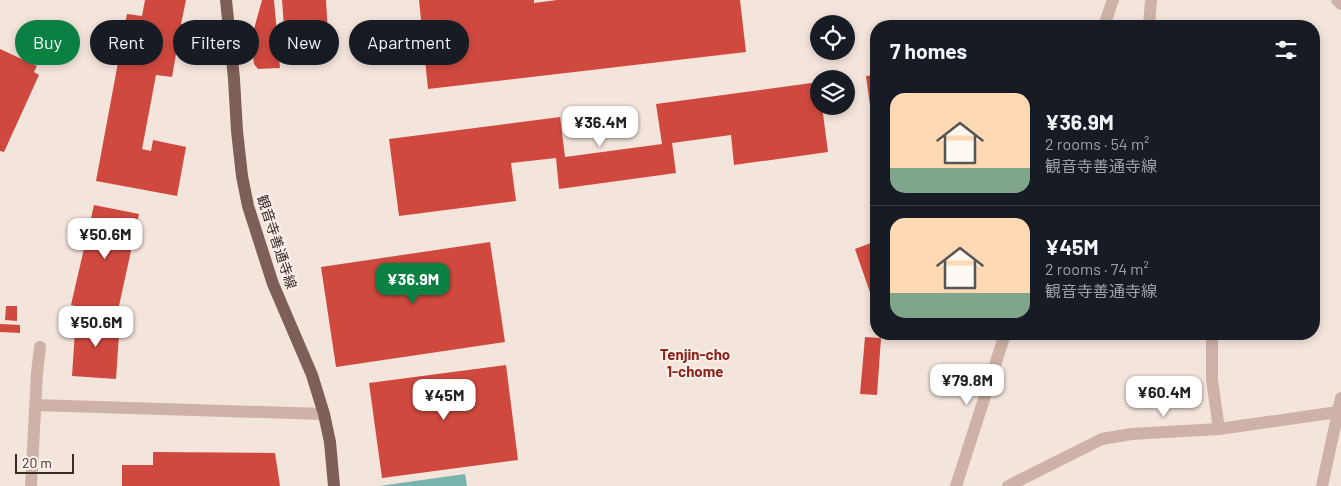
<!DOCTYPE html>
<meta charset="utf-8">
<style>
body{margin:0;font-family:Barlow,"Noto Sans JP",sans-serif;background:#242831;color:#f1f3f6;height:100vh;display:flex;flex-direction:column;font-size:19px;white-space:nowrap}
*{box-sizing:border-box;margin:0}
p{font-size:16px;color:#9ea1a6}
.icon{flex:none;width:28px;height:28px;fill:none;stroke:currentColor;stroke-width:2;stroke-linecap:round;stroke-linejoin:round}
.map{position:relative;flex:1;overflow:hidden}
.side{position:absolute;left:870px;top:20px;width:450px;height:320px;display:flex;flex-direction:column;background:#171b24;border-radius:20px;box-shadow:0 2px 8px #0003}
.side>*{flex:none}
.banner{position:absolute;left:15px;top:20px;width:475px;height:45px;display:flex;gap:10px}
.fabs{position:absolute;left:810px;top:15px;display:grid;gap:10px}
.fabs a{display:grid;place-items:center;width:45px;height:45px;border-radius:50%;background:#171b24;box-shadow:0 2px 8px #0003;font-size:25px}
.scale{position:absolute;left:15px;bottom:12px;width:59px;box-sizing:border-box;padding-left:5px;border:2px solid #392a28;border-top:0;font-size:14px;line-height:18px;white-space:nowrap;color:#392a28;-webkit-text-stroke:4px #fbf0e9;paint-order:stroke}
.price{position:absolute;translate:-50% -42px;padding:0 11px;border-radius:10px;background:#fff;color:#222;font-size:16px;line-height:32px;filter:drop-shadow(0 1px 2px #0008)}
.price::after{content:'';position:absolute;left:50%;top:30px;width:15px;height:11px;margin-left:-8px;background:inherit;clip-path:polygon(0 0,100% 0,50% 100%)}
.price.on{background:#0b8043;color:#fff}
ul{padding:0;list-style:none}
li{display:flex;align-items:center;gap:15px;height:125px;padding:0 20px}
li+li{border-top:1px solid #363941}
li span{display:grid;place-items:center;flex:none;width:140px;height:100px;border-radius:15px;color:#555}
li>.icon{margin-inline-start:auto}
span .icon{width:60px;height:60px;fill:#fffc;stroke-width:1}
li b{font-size:21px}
h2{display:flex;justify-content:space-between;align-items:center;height:60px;padding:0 20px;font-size:21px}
.tag{padding:0 18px;border-radius:22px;background:#171b24;box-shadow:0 2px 8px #0003;font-size:18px;line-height:45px}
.tag.on{background:#0b8043;color:#fff}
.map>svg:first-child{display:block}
.water{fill:#79b4ac}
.building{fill:#d0493f}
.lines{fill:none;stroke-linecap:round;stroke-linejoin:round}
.minor{stroke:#ceb2a7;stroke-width:12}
.major{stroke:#7d5e58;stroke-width:12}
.labels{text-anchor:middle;stroke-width:4;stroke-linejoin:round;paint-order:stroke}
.street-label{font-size:14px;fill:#392a28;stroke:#fbf0e9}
.neighbourhood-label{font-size:15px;font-weight:bold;fill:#8f221a;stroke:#fbf0e9}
</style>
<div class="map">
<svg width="1341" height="486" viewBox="0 0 1341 486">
<rect width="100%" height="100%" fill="#f4e5dc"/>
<path class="water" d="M465,474L467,486H379Z"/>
<path class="building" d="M145,0H186L181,24L194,26L188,56L176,54L172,77L156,75L142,149L151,151L153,140L186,147L177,196L96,181L127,14L142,16Z
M262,0H274L280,68L258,69L254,64L252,47L254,29Z
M282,0H326L328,35L285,39Z
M419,0H534V3L557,0H740L746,52L428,89Z
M0,49L37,66L34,72L39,75L4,152L0,151Z
M876,75V142H875L866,76Z
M819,82V106H822L828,152L734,165L731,135L672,143L676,173L559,189L556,158L511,163L516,201L399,216L389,139L560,117L565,157L662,144L656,104Z
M94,205L139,214L117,315L71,305Z
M876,241V310L855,249Z
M490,242L505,342L336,367L321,267Z
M6,306H17V321L5,320Z
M76,316L120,319L116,379L72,376Z
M0,324L20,325V333L0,332Z
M865,337L881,338L877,395L860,394Z
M506,365L518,460L382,478L369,383Z
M153,452L275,453L280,486H122V465H153Z"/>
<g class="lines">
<path class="minor" d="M1337,0L1341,4
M1104,26L1113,0
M1149,26L1151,0
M1212,334V380L1219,429
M35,405L324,414
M31,486L37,373L40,347
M956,486L1005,334
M1008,486L1102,439L1131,434L1219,429L1338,412
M1322,486L1341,398"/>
<path class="major" d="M226,0L234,79L237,131L242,176L248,206L273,284L312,375L324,414L330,442L334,486"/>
</g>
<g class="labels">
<g class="street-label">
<text transform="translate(277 242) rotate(72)" y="5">観音寺善通寺線</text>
</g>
<g class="neighbourhood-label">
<text x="695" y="360">Tenjin-cho<tspan x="695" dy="17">1-chome</tspan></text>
</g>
</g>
</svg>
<div class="fabs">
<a><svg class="icon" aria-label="locate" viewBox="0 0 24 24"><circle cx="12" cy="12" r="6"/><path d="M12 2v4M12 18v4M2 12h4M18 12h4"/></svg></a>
<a><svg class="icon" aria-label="layers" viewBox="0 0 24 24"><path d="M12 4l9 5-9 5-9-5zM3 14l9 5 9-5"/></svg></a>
</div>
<div class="scale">20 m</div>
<b class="price" style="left:600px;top:148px">¥36.4M</b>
<b class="price" style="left:105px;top:260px">¥50.6M</b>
<b class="price on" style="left:413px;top:305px">¥36.9M</b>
<b class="price" style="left:96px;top:348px">¥50.6M</b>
<b class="price" style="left:967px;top:406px">¥79.8M</b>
<b class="price" style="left:1164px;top:418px">¥60.4M</b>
<b class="price" style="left:444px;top:421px">¥45M</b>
<div class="banner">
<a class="tag on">Buy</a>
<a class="tag">Rent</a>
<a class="tag">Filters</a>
<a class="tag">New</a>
<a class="tag">Apartment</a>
</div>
<section class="side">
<h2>7 homes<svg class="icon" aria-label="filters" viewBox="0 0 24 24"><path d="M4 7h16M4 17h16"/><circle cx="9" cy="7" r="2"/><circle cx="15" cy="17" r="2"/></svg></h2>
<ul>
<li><span style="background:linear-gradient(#ffd9b3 75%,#7fa58c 0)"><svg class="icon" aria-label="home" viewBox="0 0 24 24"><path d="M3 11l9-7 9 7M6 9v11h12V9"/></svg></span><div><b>¥36.9M</b><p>2 rooms · 54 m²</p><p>観音寺善通寺線</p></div></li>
<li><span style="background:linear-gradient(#ffd9b3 75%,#7fa58c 0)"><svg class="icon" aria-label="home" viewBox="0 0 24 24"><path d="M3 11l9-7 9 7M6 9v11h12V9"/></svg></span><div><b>¥45M</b><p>2 rooms · 74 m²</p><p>観音寺善通寺線</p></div></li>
</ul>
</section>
</div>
